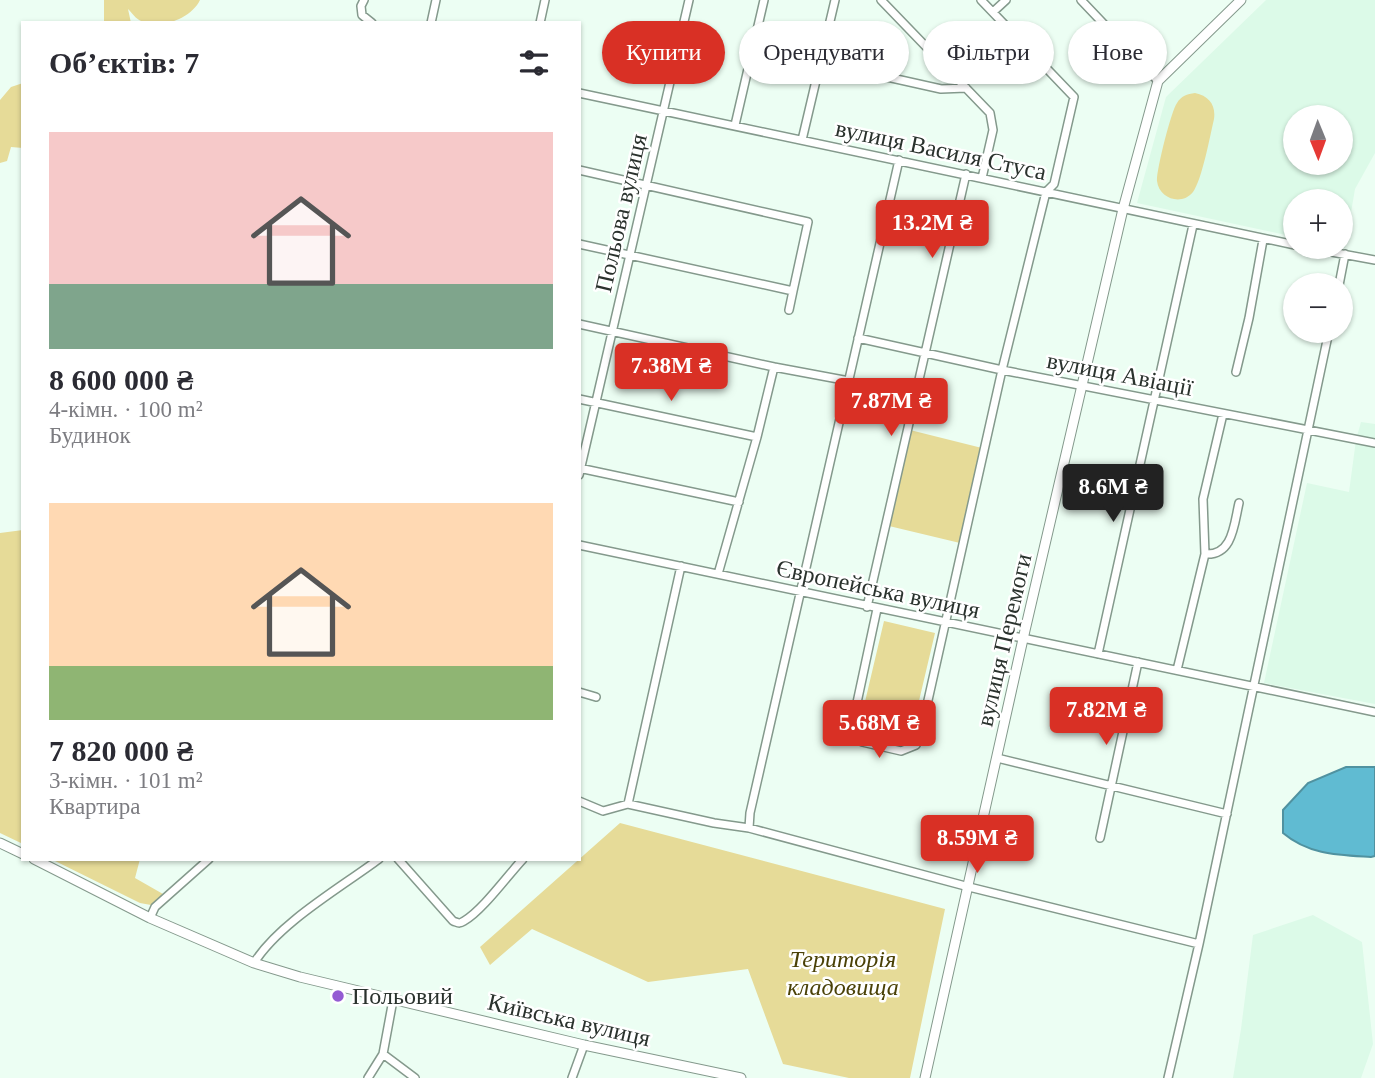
<!DOCTYPE html>
<html lang="uk">
<meta charset="utf-8">
<style>
body{margin:0;font-family:"Times New Roman",serif;background:#f7f7f7;color:#2b2b33;height:100vh;display:flex;flex-direction:column;font-size:26px;white-space:nowrap}
*{box-sizing:border-box;margin:0}
p{font-size:23px;color:#7c7c81}
.icon{flex:none;width:38px;height:38px;fill:none;stroke:currentColor;stroke-width:2;stroke-linecap:round;stroke-linejoin:round}
.map{position:relative;flex:1;overflow:hidden}
.side{position:absolute;left:21px;top:21px;width:560px;height:840px;display:flex;flex-direction:column;background:#fff;border-radius:0px;box-shadow:0 2px 5px #0004}
.side>*{flex:none}
.hud{position:absolute;left:602px;top:21px;width:665px;height:63px;display:flex;gap:14px}
.needle{width:46px;rotate:179deg}
.tools{position:absolute;left:1283px;top:105px;display:grid;gap:14px}
.tools a{display:grid;place-items:center;width:70px;height:70px;border-radius:50%;background:#fff;box-shadow:0 2px 5px #0004;font-size:35px}
.price{position:absolute;translate:-50% -60px;padding:0 16px;border-radius:7px;background:#d93025;color:#fff;font-size:23px;line-height:46px;filter:drop-shadow(0 2px 4px #0008)}
.price::after{content:'';position:absolute;left:50%;top:42px;width:21px;height:16px;margin-left:-10px;background:inherit;clip-path:polygon(0 0,100% 0,50% 100%)}
.price.selected{background:#222;color:#fff}
ul{padding:0;list-style:none}
li{display:grid;align-content:center;gap:14px;height:371px;padding:0 28px}
li span{display:grid;place-items:center;height:217px;border-radius:0px;color:#555}
li>.icon{margin-inline-start:auto}
span .icon{width:126px;height:126px;fill:#fffc;stroke-width:1}
li b{font-size:30px}
h2{display:flex;justify-content:space-between;align-items:center;height:84px;padding:0 28px;font-size:30px}
.tag{padding:0 24px;border-radius:32px;background:#fff;box-shadow:0 2px 5px #0004;font-size:24px;line-height:63px}
.tag.selected{background:#d93025;color:#fff}
.map>svg:first-child{display:block}
.built{fill:#dcfae8;fill-rule:evenodd}
.green{fill:#e6db98}
.water{fill:#60bbd2;stroke:#5092a0;stroke-width:2}
.lines{fill:none;stroke-linecap:round;stroke-linejoin:round}
.minor-casing{stroke:#84998c;stroke-width:10}
.tertiary-casing{stroke:#84998c;stroke-width:11}
.minor{stroke:#fff;stroke-width:7}
.tertiary{stroke:#fff;stroke-width:9}
.poi-dot{fill:#945bd3;stroke:#fff;stroke-width:2.5}
.labels{text-anchor:middle;stroke-width:5;stroke-linejoin:round;paint-order:stroke}
.street-label{font-size:24px;fill:#2a322d;stroke:#fff}
.park-label{font-size:24px;font-style:italic;fill:#4a4107;stroke:#fff}
.poi-label{font-size:24px;fill:#2a322d;stroke:#fff;text-anchor:start}
</style>
<div class="map">
<svg width="1375" height="1078" viewBox="0 0 1375 1078">
<rect width="100%" height="100%" fill="#ecfef3"/>
<path class="built" d="M1266,0H1375V153L1355,189L1345,248L1341,247L1340,201H1295V237L1137,203L1166,97ZM1295,117H1340V163H1295Z
M1361,422L1375,424V704L1264,683L1307,483L1349,492L1356,440Z
M1313,915L1362,942L1373,1044L1361,1078H1233L1241,1029L1253,935Z"/>
<path class="green" d="M104,0H200C191,19 160,30 141,21C136,19 132,13 128,9L131,23H104Z
M23,83V148L11,147L7,161L0,163V100L11,87Z
M1195,93C1209,96 1216,105 1214,119C1210,136 1202,180 1193,192C1182,206 1159,199 1157,181C1156,172 1171,111 1177,103C1181,96 1187,94 1195,93Z
M910,430L982,448L960,543L889,526Z
M23,530V844L0,833V533Z
M884,621L935,633L914,722L897,732L860,723Z
M620,823L945,909L910,1078H849L783,1064L748,969L648,982L532,929L490,965L480,947Z
M51,859H140L135,878L163,894L151,905L140,903Z"/>
<path class="water" d="M1346,767H1375V856L1371,857C1339,855 1309,855 1283,833V810L1308,783Z"/>
<g class="lines">
<g class="minor-casing">
<path id="minor" d="M364,0L361,6L362,15L372,23
M881,0L990,113L993,130L982,178
M1081,0L1158,81
M993,12L1006,0
M431,23L436,0
M540,23L545,0
M820,62L941,89L966,88
M579,93L1295,245
M735,125L764,0
M802,140L835,0
M579,170L808,222L793,291L579,244
M1304,247L1375,260
M1339,285L1345,254
M789,310L793,291
M579,324L774,367L757,437L718,574
M858,338L1002,370L1375,443
M774,367L849,381
M1236,372L1249,318L1263,240
M579,399L757,437
M579,468L739,502
M579,475L689,0
M579,545L1375,712
M1205,554C1233,556 1234,524 1239,503
M867,607L966,174
M877,609L852,726L855,738L862,742L901,751L916,745L920,736L1002,370L1046,192L1054,184L1074,97L981,0
M1098,654L1193,225
M1177,670L1205,554L1203,499L1223,414
M579,692L596,697
M997,758L1227,814
M579,801L603,811L628,804L714,823L749,828L969,887L1199,944
M628,804L681,566
M749,828L750,813L899,160
M1100,838L1138,662
M398,859L453,921C459,923 459,924 464,921C482,911 508,875 523,859
M150,918L155,907L209,859
M254,963C279,923 340,888 379,859
M383,1054L415,1078
M368,1078L383,1054L393,1000
M572,1078L584,1045
M1168,1078L1199,944L1329,331"/>
</g>
<g class="tertiary-casing">
<path id="tertiary" d="M0,843L23,854
M34,859L150,918L254,963L300,977L584,1045L741,1078
M925,1078L1023,639L1123,209L1158,81L1241,0"/>
</g>
<use href="#minor" class="minor"/>
<use href="#tertiary" class="tertiary"/>
</g>
<circle class="poi-dot" cx="338" cy="996" r="7"/>
<g class="labels">
<g class="street-label">
<text transform="translate(941 150) rotate(12)" y="8">вулиця Василя Стуса</text>
<text transform="translate(621 213) rotate(-77)" y="8">Польова вулиця</text>
<text transform="translate(1120 374) rotate(11)" y="8">вулиця Авіації</text>
<text transform="translate(878 589) rotate(12)" y="8">Європейська вулиця</text>
<text transform="translate(1004 640) rotate(-77)" y="8">вулиця Перемоги</text>
<text transform="translate(569 1020) rotate(13)" y="8">Київська вулиця</text>
</g>
<g class="park-label">
<text x="843" y="967">Територія<tspan x="843" dy="28">кладовища</tspan></text>
</g>
<g class="poi-label">
<text x="352" y="1004">Польовий</text>
</g>
</g>
</svg>
<div class="tools">
<a><svg class="needle" viewBox="-14 -14 28 28"><path d="M0-13l5 13h-10z" fill="#e53935"/><path d="M0 13l5-13h-10z" fill="#7c7c81"/></svg></a>
<a>+</a>
<a>−</a>
</div>
<b class="price" style="left:932px;top:260px">13.2M ₴</b>
<b class="price" style="left:671px;top:403px">7.38M ₴</b>
<b class="price" style="left:891px;top:438px">7.87M ₴</b>
<b class="price selected" style="left:1113px;top:524px">8.6M ₴</b>
<b class="price" style="left:1106px;top:747px">7.82M ₴</b>
<b class="price" style="left:879px;top:760px">5.68M ₴</b>
<b class="price" style="left:977px;top:875px">8.59M ₴</b>
<div class="hud">
<a class="tag selected">Купити</a>
<a class="tag">Орендувати</a>
<a class="tag">Фільтри</a>
<a class="tag">Нове</a>
</div>
<section class="side">
<h2>Об’єктів: 7<svg class="icon" aria-label="filters" viewBox="0 0 24 24"><path d="M4 7h16M4 17h16"/><circle cx="9" cy="7" r="2"/><circle cx="15" cy="17" r="2"/></svg></h2>
<ul>
<li><span style="background:linear-gradient(#f6c9c9 70%,#7fa58c 0)"><svg class="icon" aria-label="home" viewBox="0 0 24 24"><path d="M3 11l9-7 9 7M6 9v11h12V9"/></svg></span><div><b>8 600 000 ₴</b><p>4-кімн. · 100 m²</p><p>Будинок</p></div></li>
<li><span style="background:linear-gradient(#ffd9b3 75%,#8fb573 0)"><svg class="icon" aria-label="home" viewBox="0 0 24 24"><path d="M3 11l9-7 9 7M6 9v11h12V9"/></svg></span><div><b>7 820 000 ₴</b><p>3-кімн. · 101 m²</p><p>Квартира</p></div></li>
</ul>
</section>
</div>
